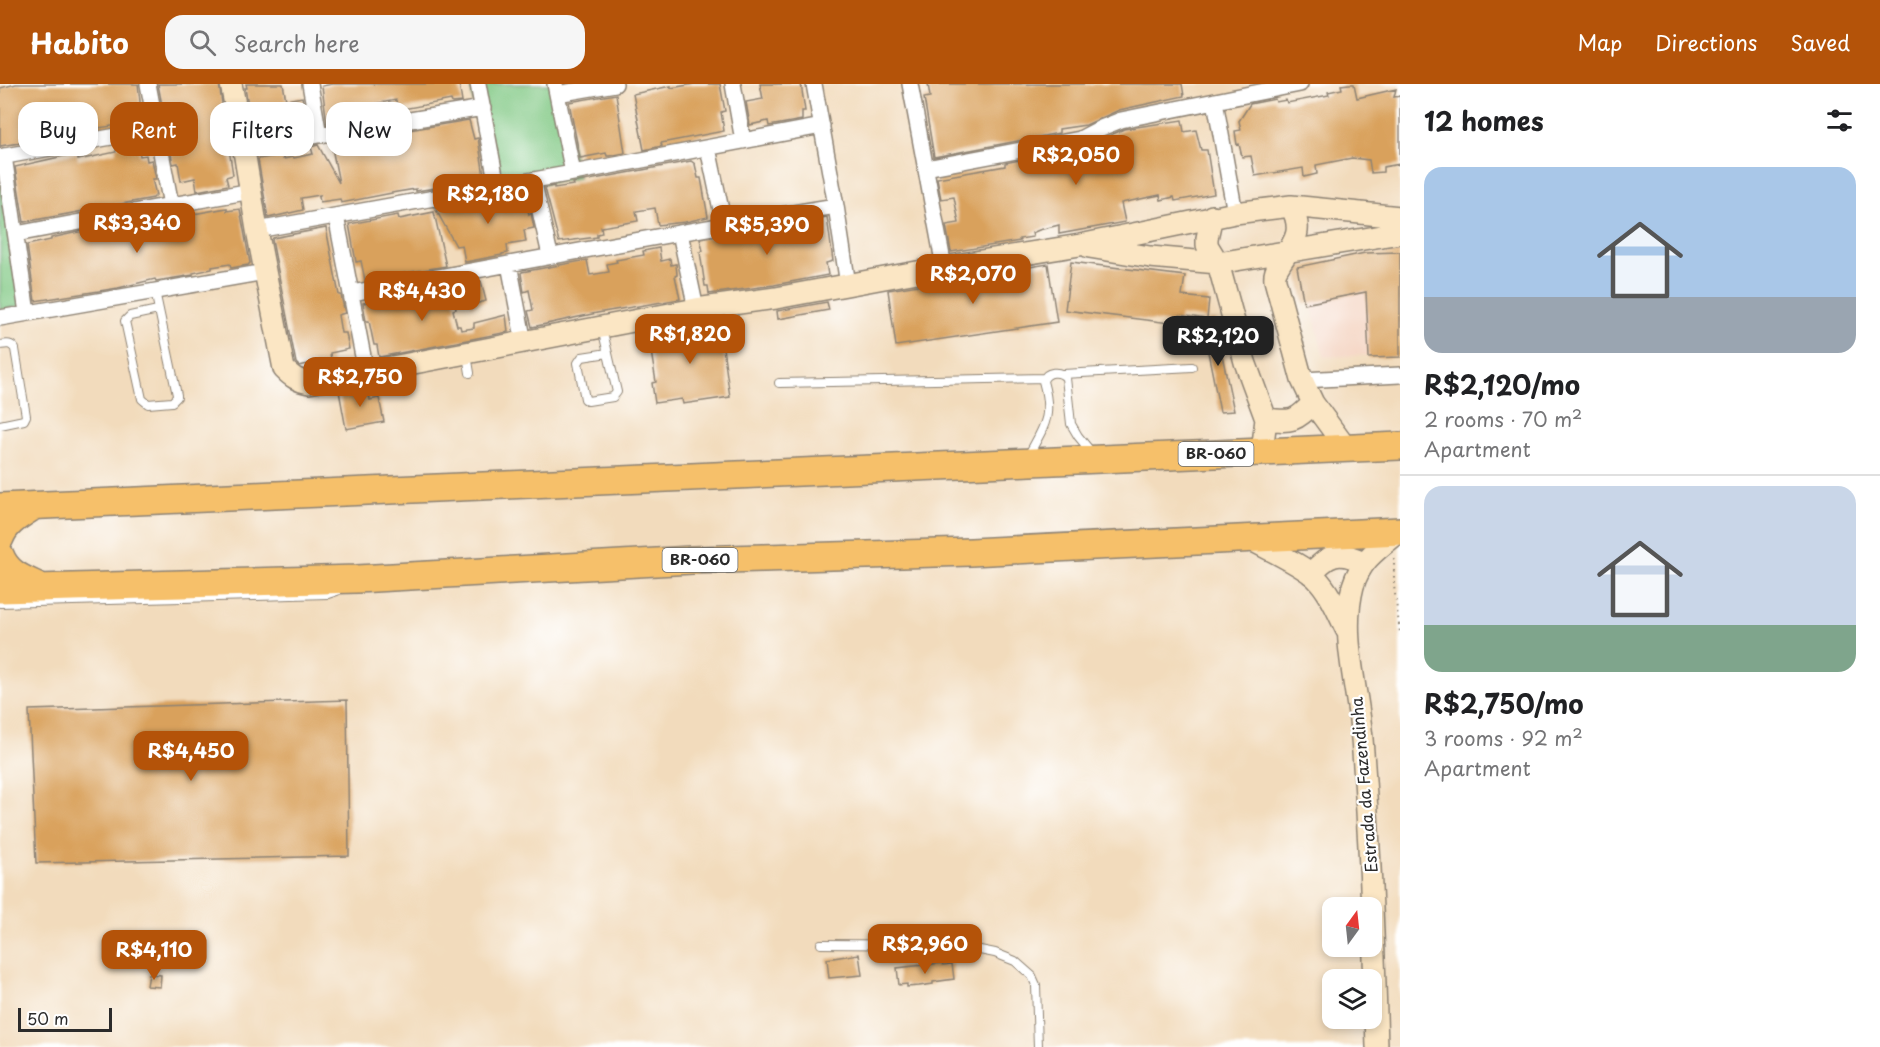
<!DOCTYPE html>
<meta charset="utf-8">
<style>
body{margin:0;font-family:"Playpen Sans",sans-serif;background:#f6f6f6;color:#202124;height:100vh;display:flex;flex-direction:column;font-size:22px;white-space:nowrap}
*{box-sizing:border-box;margin:0}
p{font-size:20px;color:#757577}
.icon{flex:none;width:33px;height:33px;fill:none;stroke:currentColor;stroke-width:2;stroke-linecap:round;stroke-linejoin:round}
.map{position:relative;flex:1;overflow:hidden}
.drawer{display:flex;flex-direction:column;background:#fff;width:480px}
.drawer>*{flex:none}
.hud{position:absolute;left:18px;top:18px;width:570px;height:54px;display:flex;gap:12px}
.needle{width:39px;rotate:15deg}
.buttons{position:absolute;left:1322px;top:813px;display:grid;gap:12px}
.buttons a{display:grid;place-items:center;width:60px;height:60px;border-radius:12px;background:#fff;box-shadow:0 3px 9px #0003;font-size:30px}
.scale{position:absolute;left:18px;bottom:15px;width:94px;box-sizing:border-box;padding-left:6px;border:3px solid #2b2b2b;border-top:0;font-size:16px;line-height:21px;white-space:nowrap;color:#2b2b2b;-webkit-text-stroke:4px #fff;paint-order:stroke}
.price{position:absolute;translate:-50% -51px;padding:0 14px;border-radius:12px;background:#b45309;color:#fff;font-size:20px;line-height:39px;filter:drop-shadow(0 2px 3px #0008)}
.price::after{content:'';position:absolute;left:50%;top:36px;width:18px;height:14px;margin-left:-9px;background:inherit;clip-path:polygon(0 0,100% 0,50% 100%)}
.price.on{background:#222;color:#fff}
ul{padding:0;list-style:none}
li{display:grid;align-content:center;gap:12px;height:318px;padding:0 24px}
li+li{border-top:2px solid #e0e0e0}
li span{display:grid;place-items:center;height:186px;border-radius:18px;color:#555}
li>.icon{margin-inline-start:auto}
span .icon{width:108px;height:108px;fill:#fffc;stroke-width:1}
li b{font-size:26px}
h2{display:flex;justify-content:space-between;align-items:center;height:72px;padding:0 24px;font-size:26px}
.tag{padding:0 21px;border-radius:18px;background:#fff;box-shadow:0 3px 9px #0003;font-size:21px;line-height:54px}
.tag.on{background:#b45309;color:#fff}
header{display:flex;align-items:center;gap:36px;box-sizing:border-box;height:84px;padding:0 30px;background:#b45309;color:#fff}
header strong{font-size:28px}
nav{display:flex;gap:33px;margin-inline-start:auto;font-size:21px}
.search{width:420px;height:54px;background:#f6f6f6;display:flex;align-items:center;gap:15px;box-sizing:border-box;padding:0 21px;border-radius:18px;color:#757577;font-size:22px}
main{display:flex;flex:1;min-height:0}
.map>svg:first-child{display:block}
.built{fill:#f4d3c0}
.green{fill:#82c985;stroke:#567a58;stroke-width:1.5}
.building{fill:#d9a15b}
.lines{fill:none;stroke-linecap:round;stroke-linejoin:round}
.lane-casing{stroke:#8e8374;stroke-width:10}
.street-casing{stroke:#8e8374;stroke-width:18}
.secondary-casing{stroke:#8e8374;stroke-width:24}
.highway-casing{stroke:#8e8374;stroke-width:30}
.path{stroke:#8e8374;stroke-width:2;stroke-dasharray:1.5 4.5;stroke-linecap:butt}
.lane{stroke:#fff;stroke-width:8}
.street{stroke:#fff;stroke-width:15}
.secondary{stroke:#fbe6c4;stroke-width:21}
.highway{stroke:#f6c06b;stroke-width:27}
.labels{text-anchor:middle;stroke-width:4.5;stroke-linejoin:round;paint-order:stroke}
.shield{fill:#fff;stroke:#6b6b6b;stroke-width:1.5}
.shield-label{font-size:15px;font-weight:bold;fill:#2b2b2b}
.street-label{font-size:16px;fill:#2b2b2b;stroke:#fff}
</style>
<header>
<strong>Habito</strong>
<div class="search"><svg class="icon" aria-label="search" viewBox="0 0 24 24"><circle cx="10" cy="10" r="6"/><path d="M15 15l6 6"/></svg>Search here</div>
<nav><a>Map</a><a>Directions</a><a>Saved</a></nav>
</header>
<main>
<div class="map">
<svg width="1400" height="963" viewBox="0 0 1400 963">
<rect width="100%" height="100%" fill="#fff"/>
<filter id="ink" filterUnits="userSpaceOnUse"><feTurbulence type="fractalNoise" baseFrequency=".0167" numOctaves="2"/><feDisplacementMap in="SourceGraphic" scale="12" xChannelSelector="R" yChannelSelector="G"/><feConvolveMatrix kernelMatrix="1 2 1 2 8 2 1 2 1" color-interpolation-filters="sRGB"/></filter>
<filter id="wash" filterUnits="userSpaceOnUse"><feTurbulence type="fractalNoise" baseFrequency=".008" numOctaves="4" result="noise"/><feDisplacementMap in="SourceGraphic" scale="24" xChannelSelector="R" yChannelSelector="G"/><feGaussianBlur stdDeviation="1.35" result="paint"/><feColorMatrix in="noise" values="0 0 0 0 0 0 0 0 0 0 0 0 0 0 0 0 0 1.4 0 .05"/><feComposite in="paint" operator="in"/></filter>
<g filter="url(#wash)">
<rect width="100%" height="100%" fill="#f2dbbc"/>
<path class="built" d="M1400,167V270L1324,273L1303,188Z"/>
<path class="green" d="M470,0H559L578,94L490,108Z
M0,70L32,220L0,226Z"/>
<g id="blocks">
<path class="building" d="M16,0H138L142,35L138,36L139,38L92,45L91,39L74,43V50L0,62V4Z
M158,0H219L233,91L226,93L228,101L197,107L195,94L181,97L178,79L173,80Z
M246,0H283L286,16L302,13L308,43L254,53L245,4H247Z
M332,0H459L462,18L452,19L451,16L398,26L396,16L356,23L358,34L327,40L322,2Z
M694,0H720L725,27L721,28L724,47L661,59L662,62L644,66L633,10L671,2V4Z
M760,0H801L805,27H802V36L769,42L768,37L750,41L746,18L763,15Z
M928,0H1182L1184,12L1119,26L1086,41L1059,45V49L934,73L924,14L930,13Z
M1349,0H1354L1357,14L1396,5L1394,13L1400,12V80L1383,83V88L1371,89L1369,76L1352,74L1316,81L1317,90L1304,93L1303,84L1255,92L1251,72L1242,73L1239,60L1237,61L1235,47L1241,46L1239,37L1250,20L1275,15L1276,18L1286,16L1287,19L1329,11L1328,8L1342,5L1341,1Z
M616,10L625,69L609,72H607L606,69L580,74L569,18Z
M469,36L474,55L478,54L484,92L453,98L454,101L416,107V105L397,108L341,119L340,115L320,118L319,113L320,111L301,114L303,126L268,134L258,75L282,71L283,75L293,73L294,74L313,70L311,63L318,61L339,99L331,59Z
M1182,36L1184,48L1196,46L1201,66H1207L1214,110L1175,117L1174,113L1161,116L1160,111L1121,119L1125,138L1059,150V141L1039,146L1032,149L1033,153L1019,155L1020,157L951,168L946,141L959,139L954,113L941,115L937,94L1005,82V79L1082,64L1124,45Z
M137,58L140,72L146,71L147,77L152,76L156,95H152L156,111L153,114L24,138L15,83L77,69L78,76L116,68V62Z
M691,77L695,80L698,94H701L708,133L685,138L658,141L655,124L636,127L638,137L601,143L602,149L597,150V153L559,158L545,104L554,102V104L574,101L573,99Z
M525,108L529,131L531,129L534,144L524,146L526,158L507,161L508,169L502,170V171L465,178L462,161L456,162L435,124Z
M227,124V127L240,125L250,179L248,181L231,184L230,180L212,183V185L193,189V191L156,197L155,195L118,204L35,217L27,161L51,156V154L88,146L89,149L108,146L109,150L127,147V142Z
M434,128L446,182L365,196L361,177L356,178L349,140L398,131L399,135Z
M827,133L833,177L826,179L828,191L774,201L709,210L708,202H705L700,168L703,167L700,155Z
M326,144L339,211H341L345,229L338,231L341,249H346L349,265L330,269L332,282L314,285L313,279L299,282L296,279L272,156L273,154Z
M659,164L661,177L670,175L671,181L676,180L677,191L675,192L680,215L597,229L532,243L528,227L533,226L529,206L524,208L521,189L522,188L587,176L590,191L609,188L607,180L617,178L616,176L644,171L643,167Z
M1400,168V273L1369,274L1366,208L1304,220L1297,183L1365,169Z
M1071,178L1185,192L1182,212L1209,215L1207,235L1180,231L1178,240L1065,226Z
M1048,180L1057,238L896,262L888,206Z
M481,197L486,217L471,221L468,199Z
M451,201L456,225L453,226L457,242H460L461,246L474,244V239L506,231L508,248L379,273L377,261H374L369,237H366L363,219L412,208L414,214L431,211V205Z
M827,218L829,226L778,235L777,227Z
M719,236L730,313L683,320L682,315L655,319L652,299L656,298L649,255L673,251L672,245Z
M1215,236L1222,271L1234,327L1220,328L1202,238Z
M368,302L370,316L379,314L384,338L346,345L339,307Z
M347,616L349,772L36,779L29,626Z
M859,870L862,891L829,894L827,875Z
M942,879L943,881L952,880L954,895L933,898V900L919,902L907,903V900L899,901L897,884Z
M149,890L161,891L160,903L147,902Z"/>
</g>
</g>
<g filter="url(#ink)">
<use href="#blocks" fill-opacity="0" stroke="#8e8374" stroke-width="1.5"/>
<g class="lines">
<g class="lane-casing">
<path id="lane" d="M155,207L177,311V313L172,318L148,320L142,315L125,237L130,232L158,226
M602,244L617,308L613,313L588,317L585,315L578,279L582,273L608,269
M0,261C7,260 11,259 15,265L26,332L24,336L0,341
M467,271L470,289
M1063,290L1192,283
M779,299L1044,294
M1028,372C1045,341 1053,333 1043,297C1046,287 1060,286 1066,294L1071,340L1078,352L1092,369
M0,519L328,510L337,507
M821,860L945,861L970,864L995,869L1015,877L1032,892L1036,901L1038,963"/>
</g>
<g class="street-casing">
<path id="street" d="M148,0L171,121
M310,0L319,51
M478,0L497,102
M555,0L573,89
M733,0L743,57
M814,0L836,122L848,201
M910,0L944,183
M557,10L615,0
M1215,17L1235,129
M708,64L724,140
M244,67L319,51L483,24
M4,72L27,229
M0,73L156,45
M926,84L1080,55L1101,44L1121,36L1300,0
M533,96L550,171
M336,132L366,288
M257,146L573,89L822,42
M680,149L696,225
M16,150L171,121L252,107
M509,180L524,259
M352,209C513,180 674,148 836,122
M0,234L265,188
M1302,296L1400,291"/>
</g>
<g class="secondary-casing">
<path id="secondary" d="M231,0L244,67L257,146L284,285C292,293 298,297 309,299L696,225L776,214L944,183L1080,161L1235,129L1291,122L1400,133
M1291,122C1304,147 1295,157 1281,178C1277,185 1274,188 1275,196L1302,296L1313,319L1346,364
M1212,132L1207,154V161L1218,179L1245,278L1266,335L1262,368
M1089,163L1150,173L1218,179L1400,149
M1266,335C1292,338 1295,338 1313,319
M1250,455C1267,465 1303,481 1316,494C1330,508 1338,529 1347,547
M1311,490C1328,470 1339,466 1363,478
M1377,963C1374,860 1370,757 1362,655C1358,604 1340,552 1353,502C1361,475 1378,465 1399,448"/>
</g>
<g class="highway-casing">
<path id="highway" d="M0,423L1400,362
M0,454C6,438 20,431 34,422
M0,471C7,490 23,495 40,503
M0,505L357,495L692,476L971,468L1400,447"/>
</g>
<path class="path" d="M1394,474V502L1400,549"/>
<use href="#lane" class="lane"/>
<use href="#street" class="street"/>
<use href="#secondary" class="secondary"/>
<use href="#highway" class="highway"/>
</g>
</g>
<g class="labels">
<g class="shield">
<rect x="1178.5" y="358" width="75" height="24" rx="4.5"/>
<rect x="662.5" y="464" width="75" height="24" rx="4.5"/>
</g>
<g class="shield-label">
<text x="1216" y="375">BR-060</text>
<text x="700" y="481">BR-060</text>
</g>
<g class="street-label">
<text transform="translate(1364 701) rotate(-95)" y="6">Estrada da Fazendinha</text>
</g>
</g>
</svg>
<div class="buttons">
<a><svg class="needle" viewBox="-14 -14 28 28"><path d="M0-13l5 13h-10z" fill="#e53935"/><path d="M0 13l5-13h-10z" fill="#757577"/></svg></a>
<a><svg class="icon" aria-label="layers" viewBox="0 0 24 24"><path d="M12 4l9 5-9 5-9-5zM3 14l9 5 9-5"/></svg></a>
</div>
<div class="scale">50 m</div>
<b class="price" style="left:1076px;top:102px">R$2,050</b>
<b class="price" style="left:488px;top:141px">R$2,180</b>
<b class="price" style="left:137px;top:170px">R$3,340</b>
<b class="price" style="left:767px;top:172px">R$5,390</b>
<b class="price" style="left:973px;top:221px">R$2,070</b>
<b class="price" style="left:422px;top:238px">R$4,430</b>
<b class="price" style="left:690px;top:281px">R$1,820</b>
<b class="price on" style="left:1218px;top:283px">R$2,120</b>
<b class="price" style="left:360px;top:324px">R$2,750</b>
<b class="price" style="left:191px;top:698px">R$4,450</b>
<b class="price" style="left:925px;top:891px">R$2,960</b>
<b class="price" style="left:154px;top:897px">R$4,110</b>
<div class="hud">
<a class="tag">Buy</a>
<a class="tag on">Rent</a>
<a class="tag">Filters</a>
<a class="tag">New</a>
</div>
</div>
<section class="drawer">
<h2>12 homes<svg class="icon" aria-label="filters" viewBox="0 0 24 24"><path d="M4 7h16M4 17h16"/><circle cx="9" cy="7" r="2"/><circle cx="15" cy="17" r="2"/></svg></h2>
<ul>
<li><span style="background:linear-gradient(#a9c7e8 70%,#9aa5b1 0)"><svg class="icon" aria-label="home" viewBox="0 0 24 24"><path d="M3 11l9-7 9 7M6 9v11h12V9"/></svg></span><div><b>R$2,120/mo</b><p>2 rooms · 70 m²</p><p>Apartment</p></div></li>
<li><span style="background:linear-gradient(#c9d6e8 75%,#7fa58c 0)"><svg class="icon" aria-label="home" viewBox="0 0 24 24"><path d="M3 11l9-7 9 7M6 9v11h12V9"/></svg></span><div><b>R$2,750/mo</b><p>3 rooms · 92 m²</p><p>Apartment</p></div></li>
</ul>
</section>
</main>
